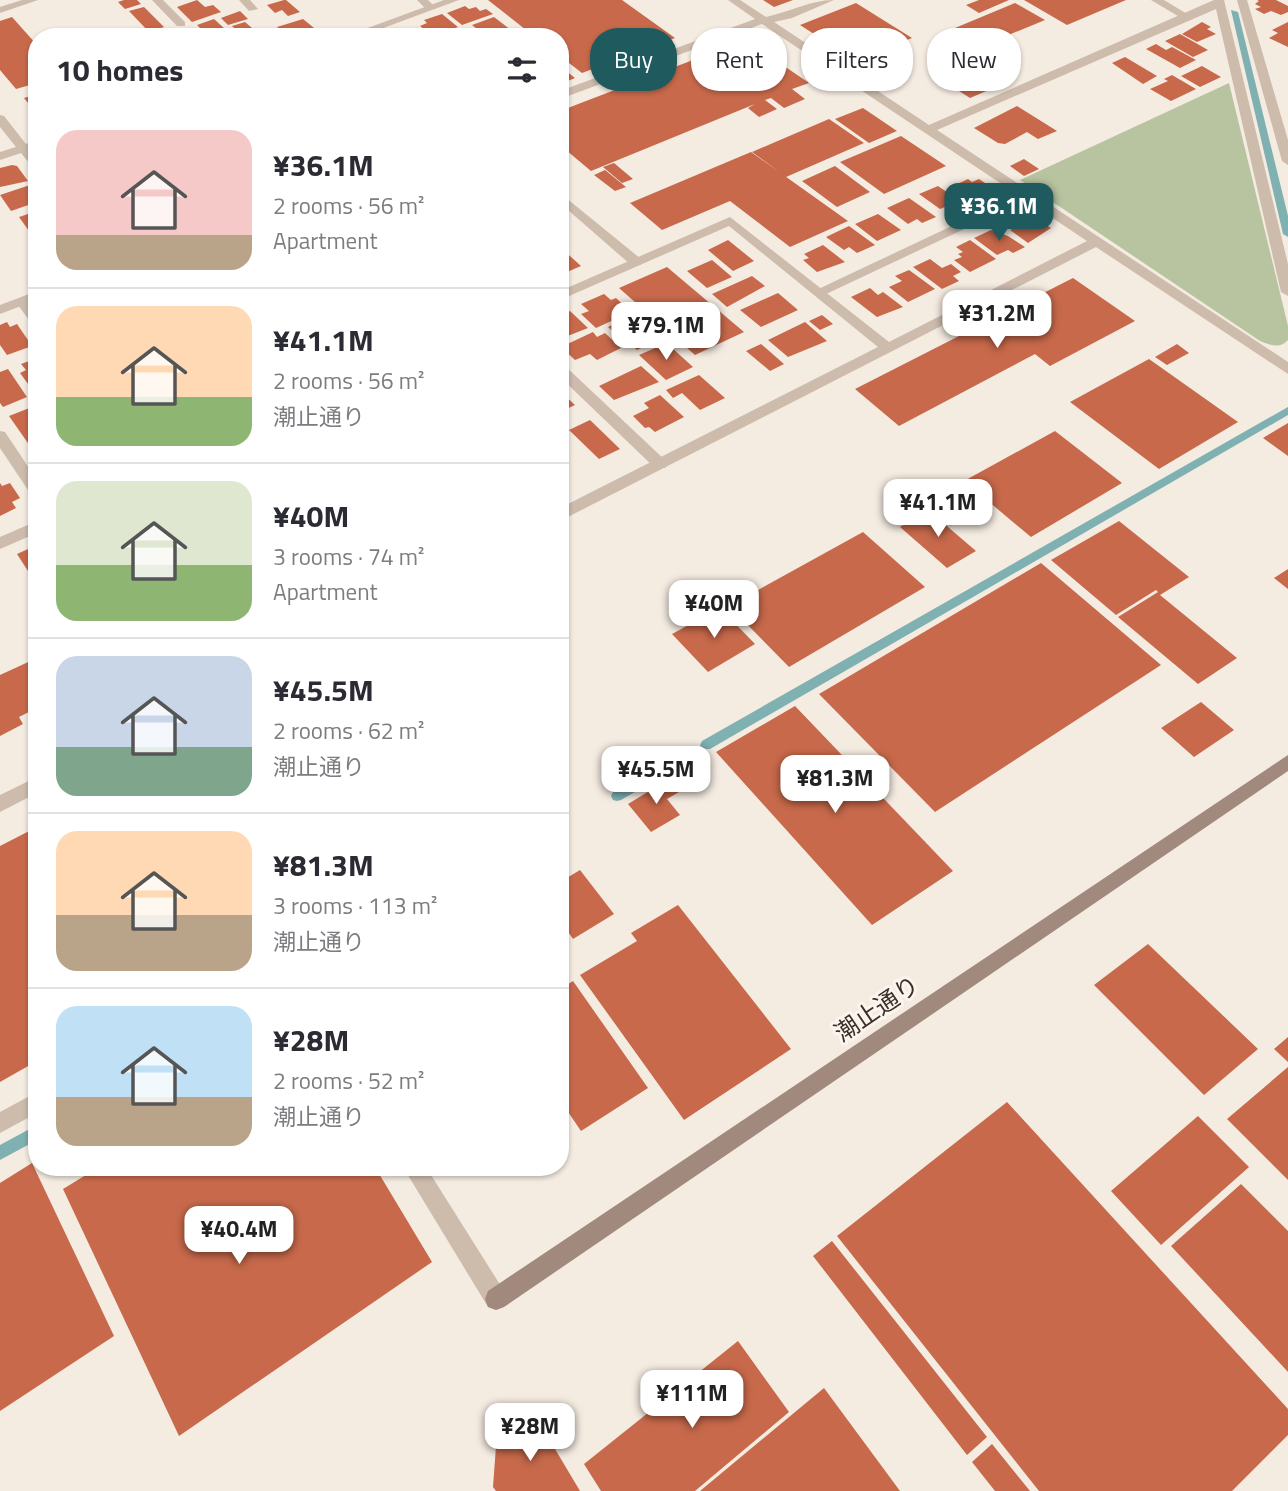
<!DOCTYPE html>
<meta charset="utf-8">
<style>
body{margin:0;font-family:"Titillium Web","Noto Sans JP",sans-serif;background:#f7f7f7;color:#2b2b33;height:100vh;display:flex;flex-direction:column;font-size:26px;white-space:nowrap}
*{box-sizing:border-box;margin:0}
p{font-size:23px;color:#7c7c81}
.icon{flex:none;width:38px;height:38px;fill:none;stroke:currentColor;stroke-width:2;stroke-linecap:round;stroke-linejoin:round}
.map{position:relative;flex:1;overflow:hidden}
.panel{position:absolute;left:28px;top:28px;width:541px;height:1148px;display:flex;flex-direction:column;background:#fff;border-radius:28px;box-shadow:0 2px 5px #0004}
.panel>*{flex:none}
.hud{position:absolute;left:590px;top:28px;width:593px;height:63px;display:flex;gap:14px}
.price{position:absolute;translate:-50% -60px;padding:0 16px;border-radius:14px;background:#fff;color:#222;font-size:23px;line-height:46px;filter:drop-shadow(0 2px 4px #0008)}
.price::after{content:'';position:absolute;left:50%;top:42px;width:21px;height:16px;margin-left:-10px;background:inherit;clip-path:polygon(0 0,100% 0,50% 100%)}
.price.on{background:#1f5a5e;color:#fff}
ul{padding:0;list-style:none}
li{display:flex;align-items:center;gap:21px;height:175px;padding:0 28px}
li+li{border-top:2px solid #e1e1e2}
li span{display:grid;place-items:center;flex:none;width:196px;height:140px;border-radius:21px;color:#555}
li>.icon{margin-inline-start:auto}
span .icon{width:84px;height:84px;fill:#fffc;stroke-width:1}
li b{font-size:30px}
h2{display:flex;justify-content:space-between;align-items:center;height:84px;padding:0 28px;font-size:30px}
.tag{padding:0 24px;border-radius:28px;background:#fff;box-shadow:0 2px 5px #0004;font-size:24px;line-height:63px}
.tag.on{background:#1f5a5e;color:#fff}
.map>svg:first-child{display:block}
.green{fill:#b8c4a0}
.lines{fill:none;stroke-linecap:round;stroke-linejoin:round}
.stream{fill:#7fb0b2;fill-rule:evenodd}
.building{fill:#c8694b}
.lane{fill:#cdbbac;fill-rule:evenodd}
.street{fill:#cdbbac;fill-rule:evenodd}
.secondary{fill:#a18a7d;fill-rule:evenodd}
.labels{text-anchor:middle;stroke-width:6;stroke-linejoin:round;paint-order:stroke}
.street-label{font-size:24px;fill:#3b302b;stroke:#fbf5ee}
</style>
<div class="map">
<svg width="1288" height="1491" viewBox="0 0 1288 1491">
<rect width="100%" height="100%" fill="#f4ebe1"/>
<path class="green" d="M1229,83L1288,326V340C1280,349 1270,345 1260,341L1020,180Z"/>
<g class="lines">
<path class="stream" d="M1231,10L1238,12L1288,216V237L1283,234Z
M1288,407V415L710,749H702L700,745L702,741Z
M667,762L671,763L673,767L671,771L621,800L617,801L613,800L611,796L613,792Z
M37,1125V1140L0,1160V1145Z"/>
</g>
<path class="building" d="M124,0H137L141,4L125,9L118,2Z
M197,0L205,7L213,5L221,12L192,22L177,7Z
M284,0H286L300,12L288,16L282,10L275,13L267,5Z
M488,0H622L675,38L582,73L560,56V37H535Z
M763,0H793L774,7Z
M979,0H1009L979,13L966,5Z
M1024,0H1126L1067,25Z
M1257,0H1276L1288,6V12L1281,15L1271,11L1264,14L1255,9L1261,7L1255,4L1259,1Z
M856,3L912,38L866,57L852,48L842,52L800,25Z
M1015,3L1045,20L972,50L943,33Z
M465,6L469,9L476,7L480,11L486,9L493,14L462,25L447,13Z
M144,7L164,27L149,32L129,11Z
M240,11L248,19L228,25L221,18Z
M442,14L458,27L430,37L419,32L425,30L420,26L427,23L424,20Z
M12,17L37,45V83L16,89L0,70V21Z
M494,17L511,30L487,37L472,25Z
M214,19L225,29L207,35L197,25Z
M303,19L319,32L306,37H287L277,27Z
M245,22L252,28L238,32L232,26Z
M1202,22L1211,27L1207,29L1216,34L1197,42L1182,34Z
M1288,22V47L1269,38L1278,33L1272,30Z
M404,29L413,37H383V36Z
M1180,34L1208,50L1193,57L1165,41Z
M1156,44L1166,50L1172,47L1196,60L1180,68L1146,49Z
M732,45L757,62L771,57L809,83L792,89L805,99L784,108L771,98L765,100L777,109L759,117L748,108L755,104L591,171L560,145V111Z
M1125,57L1157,76L1143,84L1112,63Z
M987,64L1012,80L970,98L945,82Z
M560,66L575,78L563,83L560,80Z
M1202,66L1221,77L1200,87L1181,76Z
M1172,75L1196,89L1171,101L1150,89L1168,81L1164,79Z
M37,94V108L33,109L24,98Z
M1017,106L1057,131L1038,139L1027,132L1005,144L998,143L974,128Z
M863,108L897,131L869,143L835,119Z
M829,119L864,143L786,177L752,152Z
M901,136L946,166L884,194L840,162Z
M751,152L848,221L790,247L730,201L662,230L630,203Z
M1024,159L1039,169L1024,176L1010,166Z
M614,163L633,179L622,183L603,167Z
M12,165L17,166L28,181L0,187V168Z
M835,166L870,192L837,207L802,181Z
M605,170L626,187L615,191L594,175Z
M968,179L972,182L979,179L994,189L984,193L988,196L974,203L951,187Z
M30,185L37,194V202L11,211L0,195Z
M938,186L963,203L948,210L945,207L940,209L919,194Z
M909,198L936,217L922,223L917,219L908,224L887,208Z
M37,211V237L34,238L19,217Z
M1027,213L1051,228L1028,243L1010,230L1017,227L1009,221Z
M878,214L901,230L877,241L855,224Z
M849,226L875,245L857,253L849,247L844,250L826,237Z
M991,230L1008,236L1025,247L1013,253L1008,250L997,255L974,238Z
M728,240L754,261L733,271L708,250Z
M970,240L996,259L970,272L954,260L962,257L958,254L963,252L956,247Z
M823,245L845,262L817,272L803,260L809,258L804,254Z
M560,247L581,266L560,275Z
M930,259L942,268L951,264L961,272L953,276L959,281L942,289L913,267Z
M712,260L732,277L707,288L687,271Z
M667,267L744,332L695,355L619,288Z
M909,270L935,289L908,302L889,287L902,281L895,276Z
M752,276L765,286L727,307L712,294Z
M1073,278L1135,321L1050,366L1035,354L899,426L855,389Z
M870,288L878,295L883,292L903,307L877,317L851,297Z
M778,293L798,310L761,327L740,310Z
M604,294L611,300L616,298L631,312L596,328L581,314L589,311L581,304Z
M570,311L588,328L560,339V316Z
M822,315L833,324L820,330L809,321Z
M632,316L659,339L637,350L617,332L615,333L608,327Z
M7,322L10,327L17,324L32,346L7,355L0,345V325Z
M805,322L827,341L788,357L768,340Z
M593,332L597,337L605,333L621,348L597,360L590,354L575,360L561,347Z
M761,344L784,364L770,371L746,351Z
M1177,344L1189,353L1167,365L1155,357Z
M662,345L667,349L671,347L693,367L666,380L639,355Z
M37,358V386L31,388L20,373L26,370L21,364Z
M1149,359L1238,422L1159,469L1070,402Z
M641,366L659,382L614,400L599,386Z
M8,369L27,397L3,407L0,403V372Z
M699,375L725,398L700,410L682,393L673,398L666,390Z
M560,391L575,405L560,412Z
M660,395L684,417L655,432L649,427L645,428L633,416L649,408L644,403Z
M32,407L37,413V444L30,446L9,416Z
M590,420L620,449L599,459L569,430Z
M1288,423V456L1263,438Z
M1055,431L1122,483L1031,537L964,481Z
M0,483L2,486L10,483L20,498L12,502L16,508L0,516Z
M928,510L976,551L947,568L900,527Z
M1119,521L1189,577L1160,595L1237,658L1198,684L1118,617L1158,592L1156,590L1116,615L1051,560Z
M863,532L925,587L789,667L729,606Z
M37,545V585L17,554Z
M1041,563L1161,665L935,812L819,694Z
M1288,569V589L1274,578Z
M720,608L755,644L708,672L672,634Z
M37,658V708L19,717L23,724L0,736V675Z
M1201,702L1234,730L1194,757L1161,728Z
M795,706L953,871L872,925L716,752Z
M669,779L679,792L667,799L680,815L651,832L628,804Z
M37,827V1061L0,1082V846Z
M580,870L614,914L573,939L560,920V882Z
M678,905L791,1049L684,1120L580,975L637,941L631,933Z
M1148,944L1258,1049L1204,1095L1094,985Z
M573,981L648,1088L581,1131L560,1100V989Z
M1288,1037V1062L1274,1049Z
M1288,1067V1180L1227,1119Z
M1007,1102L1288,1409V1435L1232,1491H1039L837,1236Z
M1198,1116L1249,1167L1161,1245L1111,1191Z
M32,1163L114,1336L0,1411V1183Z
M99,1167H375L432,1262L179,1436L63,1189Z
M1241,1184L1288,1231V1372L1171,1246Z
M832,1241L987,1437L967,1455L813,1256Z
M738,1341L789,1412L695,1491H601L584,1464Z
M824,1388L900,1491H700Z
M536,1417L580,1491H496L493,1487L496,1446Z
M992,1444L1030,1491H995L972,1462Z"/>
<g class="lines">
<path class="lane" d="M152,0H163L185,22V26H177Z
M239,0H250L258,9L249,11Z
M417,0H428L436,8L427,10Z
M1151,0H1164L1192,17L1183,19Z
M466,30L476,37H464L460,33Z
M1026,191L1032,195L1030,198L824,295H814L812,292Z
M560,193L641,259V265H631L560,203Z
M22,297C35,300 37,314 37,325L32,324L15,301Z
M560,364L565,366L665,460L667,464L665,468H655L560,377Z"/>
<path class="street" d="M22,0H38L0,13V7Z
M444,0H459L359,37H343Z
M728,0H740L766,17C789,12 811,0 834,0L792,18L774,22L929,125L1214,0H1224L1288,264V296L1281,292L1216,9L937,130L1288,362V374L1096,247L560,521V508L878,347L729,226L560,300V291L730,217L889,342L1087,241L762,24L560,99V91L755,19Z
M1237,0H1247L1288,140V165L1282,161Z
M0,115L4,116L26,144L37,140V148L31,150L37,157V169L33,168L21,153L0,160V152L16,147L0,127Z
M37,291V300L0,314V305Z
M0,431L5,432L37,480V497L32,496L0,448Z
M37,521V533L0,549V537Z
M37,777V793L0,812V795Z
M37,1092V1113L0,1133V1112Z
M403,1167H426L504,1291L507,1299L504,1307L496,1310L488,1307Z"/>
<path class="secondary" d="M1288,755V771L504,1307L496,1310L488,1307L485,1299L488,1291Z"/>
</g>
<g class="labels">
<g class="street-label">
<text transform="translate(877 1009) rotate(-34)" y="8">潮止通り</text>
</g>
</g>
</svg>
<b class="price on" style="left:999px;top:243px">¥36.1M</b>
<b class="price" style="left:997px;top:350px">¥31.2M</b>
<b class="price" style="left:666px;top:362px">¥79.1M</b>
<b class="price" style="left:938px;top:539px">¥41.1M</b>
<b class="price" style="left:714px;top:640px">¥40M</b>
<b class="price" style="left:656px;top:806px">¥45.5M</b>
<b class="price" style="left:835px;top:815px">¥81.3M</b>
<b class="price" style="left:239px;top:1266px">¥40.4M</b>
<b class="price" style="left:692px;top:1430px">¥111M</b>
<b class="price" style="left:530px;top:1463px">¥28M</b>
<div class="hud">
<a class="tag on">Buy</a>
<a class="tag">Rent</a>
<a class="tag">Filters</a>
<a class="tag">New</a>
</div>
<section class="panel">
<h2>10 homes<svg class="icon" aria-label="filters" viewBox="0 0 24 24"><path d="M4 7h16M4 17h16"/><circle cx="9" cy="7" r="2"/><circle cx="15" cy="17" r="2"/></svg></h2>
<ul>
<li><span style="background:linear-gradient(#f6c9c9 75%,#b9a48a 0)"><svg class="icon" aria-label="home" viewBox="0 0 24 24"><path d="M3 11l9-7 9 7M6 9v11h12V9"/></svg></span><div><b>¥36.1M</b><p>2 rooms · 56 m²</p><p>Apartment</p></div></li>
<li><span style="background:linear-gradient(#ffd9b3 65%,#8fb573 0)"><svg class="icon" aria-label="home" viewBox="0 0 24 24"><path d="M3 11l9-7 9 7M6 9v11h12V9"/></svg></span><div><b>¥41.1M</b><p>2 rooms · 56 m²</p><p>潮止通り</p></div></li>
<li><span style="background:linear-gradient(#dfe7d0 60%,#8fb573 0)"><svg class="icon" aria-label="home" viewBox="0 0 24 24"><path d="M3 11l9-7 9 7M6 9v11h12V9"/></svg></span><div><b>¥40M</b><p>3 rooms · 74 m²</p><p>Apartment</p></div></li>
<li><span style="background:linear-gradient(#c9d6e8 65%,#7fa58c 0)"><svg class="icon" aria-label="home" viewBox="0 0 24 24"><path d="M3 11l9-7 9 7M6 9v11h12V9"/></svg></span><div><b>¥45.5M</b><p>2 rooms · 62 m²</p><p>潮止通り</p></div></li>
<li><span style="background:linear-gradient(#ffd9b3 60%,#b9a48a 0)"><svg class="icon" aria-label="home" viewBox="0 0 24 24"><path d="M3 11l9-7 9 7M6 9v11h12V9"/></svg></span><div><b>¥81.3M</b><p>3 rooms · 113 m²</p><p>潮止通り</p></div></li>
<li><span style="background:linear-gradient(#bfe0f5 65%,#b9a48a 0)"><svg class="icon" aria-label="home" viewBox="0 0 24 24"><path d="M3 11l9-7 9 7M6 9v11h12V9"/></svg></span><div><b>¥28M</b><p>2 rooms · 52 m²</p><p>潮止通り</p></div></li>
</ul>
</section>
</div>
